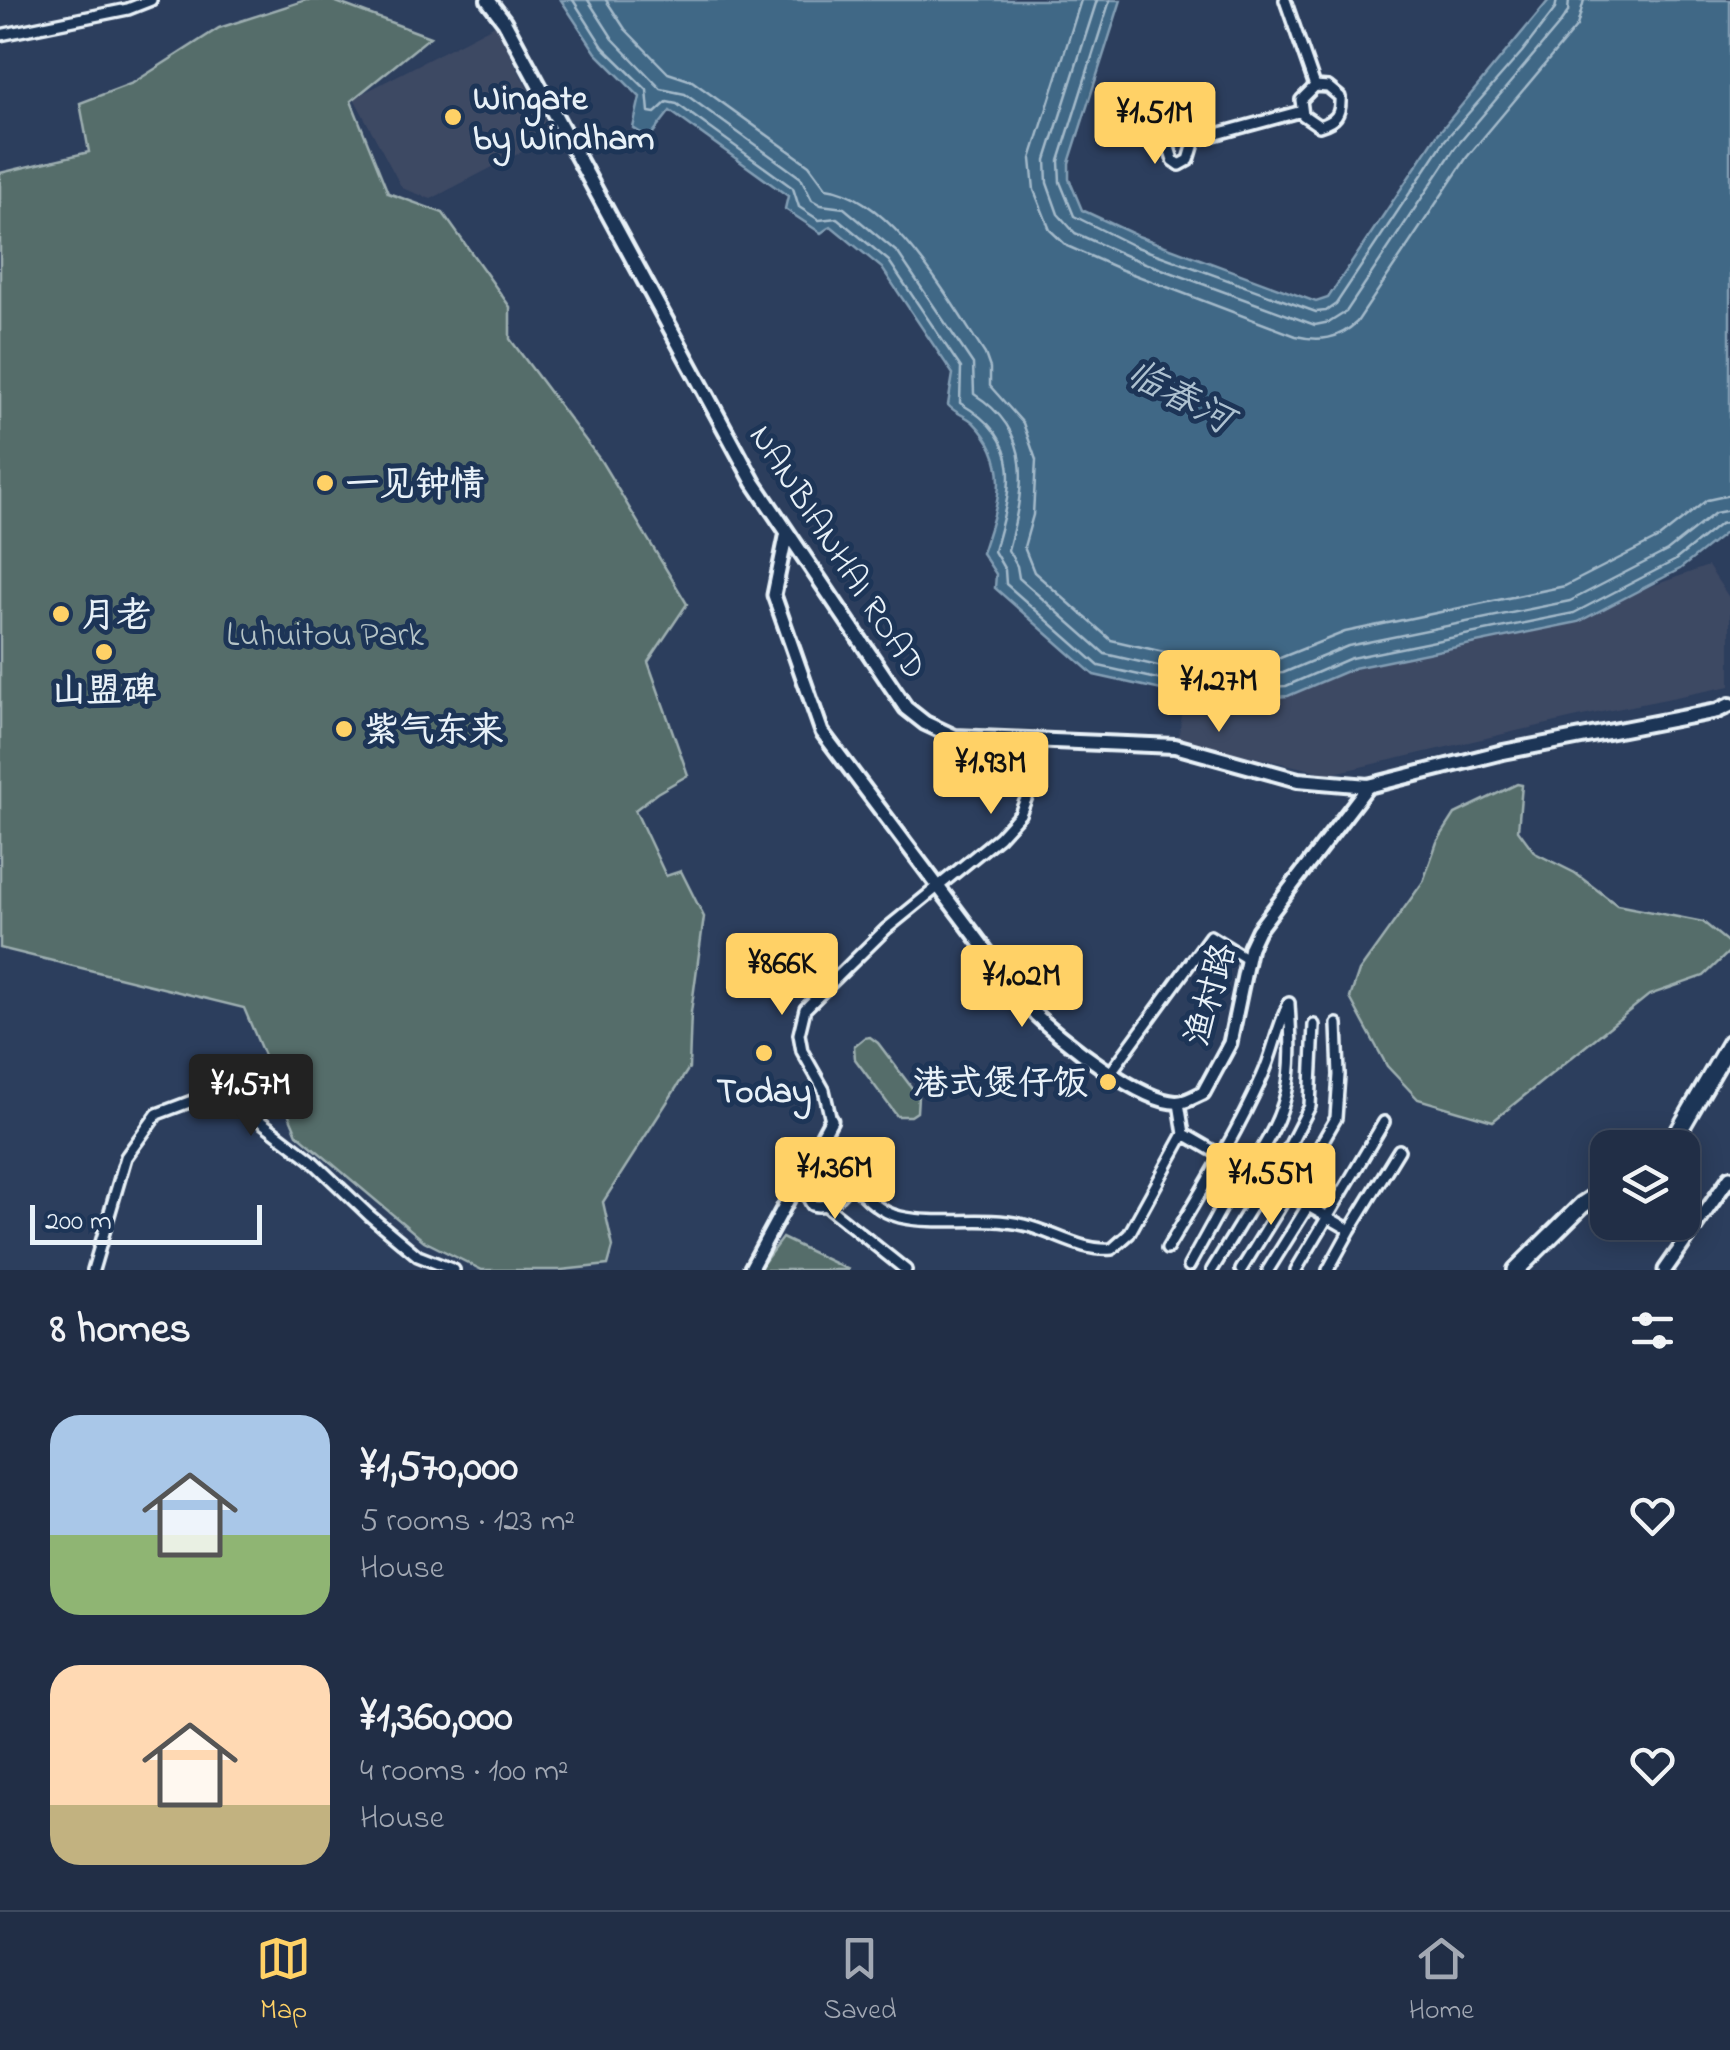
<!DOCTYPE html>
<meta charset="utf-8">
<style>
body{margin:0;font-family:"Indie Flower","LXGW WenKai TC",sans-serif;background:#29364d;color:#f1f3f6;height:100vh;display:flex;flex-direction:column;font-size:38px;white-space:nowrap}
*{box-sizing:border-box;margin:0}
p{font-size:32px;color:#a2a8b3}
.icon{flex:none;width:55px;height:55px;fill:none;stroke:currentColor;stroke-width:2;stroke-linecap:round;stroke-linejoin:round}
.map{position:relative;height:1270px;overflow:hidden}
.panel{display:flex;flex-direction:column;background:#212e46;flex:1}
.panel>*{flex:none}
.fabs{position:absolute;left:1590px;top:1130px;display:grid;gap:20px}
.fabs a{display:grid;place-items:center;width:110px;height:110px;border-radius:20px;background:#212e46;box-shadow:0 5px 25px #0003,0 0 0 2px #3e4a5f;font-size:50px}
.scale{position:absolute;left:30px;bottom:25px;width:232px;box-sizing:border-box;padding-left:10px;border:5px solid #e8f1f8;border-top:0;font-size:28px;line-height:35px;white-space:nowrap;color:#e8f1f8;-webkit-text-stroke:8px #1d3557;paint-order:stroke}
.price{position:absolute;translate:-50% -85px;padding:0 22px;border-radius:10px;background:#ffd166;color:#111;font-size:32px;line-height:65px;filter:drop-shadow(0 2px 5px #0008)}
.price::after{content:'';position:absolute;left:50%;top:60px;width:30px;height:22px;margin-left:-15px;background:inherit;clip-path:polygon(0 0,100% 0,50% 100%)}
.price.active{background:#222;color:#fff}
ul{padding:0;list-style:none}
li{display:flex;align-items:center;gap:30px;height:250px;padding:0 50px}
li span{display:grid;place-items:center;flex:none;width:280px;height:200px;border-radius:30px;color:#555}
li>.icon{margin-inline-start:auto}
span .icon{width:120px;height:120px;fill:#fffc;stroke-width:1}
li b{font-size:42px}
h2{display:flex;justify-content:space-between;align-items:center;height:120px;padding:0 50px;font-size:42px}
.dock{display:flex;justify-content:space-around;align-items:center;height:140px;border-top:2px solid #3e4a5f;background:#212e46;font-size:28px;color:#a2a8b3}
.dock a{display:grid;justify-items:center;gap:5px}
.dock .active{color:#ffd166}
.map>svg:first-child{display:block}
.built{fill:#3e4964}
.green{fill:#546d6a;stroke:#9eafb1;stroke-width:2.5}
.water{fill:#3f6786;stroke:#839eb4;stroke-width:2.5}
.lines{fill:none;stroke-linecap:round;stroke-linejoin:round}
.shore{stroke:#a4baca;stroke-width:2.5}
.minor-casing{stroke:#e8f1f8;stroke-width:16}
.tertiary-casing{stroke:#e8f1f8;stroke-width:19}
.secondary-casing{stroke:#e8f1f8;stroke-width:20}
.primary-casing{stroke:#e8f1f8;stroke-width:22}
.minor{stroke:#1d3557;stroke-width:9}
.tertiary{stroke:#1d3557;stroke-width:11}
.secondary{stroke:#1d3557;stroke-width:12}
.primary{stroke:#1d3557;stroke-width:15}
.poi-dot{fill:#ffd166;stroke:#1d3557;stroke-width:4}
.labels{text-anchor:middle;stroke-width:10;stroke-linejoin:round;paint-order:stroke}
.poi-label{font-size:35px;font-weight:bold;fill:#e8f1f8;stroke:#1d3557;text-anchor:start}
.street-label{font-size:35px;fill:#e8f1f8;stroke:#1d3557}
.park-label{font-size:35px;fill:#b4c3c6;stroke:#1d3557}
.water-label{font-size:38px;font-style:italic;fill:#adc1d0;stroke:#1d3557}
</style>
<div class="map">
<svg width="1730" height="1270" viewBox="0 0 1730 1270">
<rect width="100%" height="100%" fill="#2c3e5d"/>
<filter id="ink" filterUnits="userSpaceOnUse"><feTurbulence type="fractalNoise" baseFrequency=".01" numOctaves="2"/><feDisplacementMap in="SourceGraphic" scale="20" xChannelSelector="R" yChannelSelector="G"/><feConvolveMatrix kernelMatrix="1 2 1 2 8 2 1 2 1" color-interpolation-filters="sRGB"/></filter>
<g filter="url(#ink)">
<path class="built" d="M495,25L552,136L431,199L402,188L354,98Z
M1708,566L1730,599V686L1582,716L1330,774L1178,740L1186,692L1267,691L1560,619Z"/>
<path class="green" d="M306,0H331L430,37L351,101L388,193L443,213L510,307V339L601,461L687,604L648,662L688,775L657,793L635,810L666,876L681,871L704,917L691,1012L689,1068L603,1202L613,1247L608,1265L561,1270H482L424,1241L297,1134L244,1008L0,948V173L89,152L80,103L133,83L219,28Z
M1517,784L1522,785L1518,830L1535,853L1575,873L1617,905L1703,922L1730,944V951L1704,976L1649,995L1493,1121L1418,1099L1387,1066L1350,998L1359,971L1423,882L1437,842L1455,814Z
M870,1037L878,1043L918,1096L917,1112L911,1116H897L855,1059L854,1046L864,1038Z
M782,1238L849,1270H758Z"/>
<path class="water" d="M561,0H1121L1069,163V179L1082,210L1138,236L1316,302L1328,298L1437,135L1549,0H1730V529L1680,569L1578,622L1354,668L1288,696L1211,701L1094,675L995,588L996,574L982,553C998,505 1014,463 973,422C965,415 956,414 948,405L953,374L882,268L831,226L821,233L785,209L788,196L670,111L649,138L633,128L640,97L596,53Z"/>
<g class="lines">
<path class="shore" d="M573,0L603,47L647,90L649,112L655,113L667,102L677,104L793,188L799,207L819,220L837,218L889,261L961,368L960,403C1026,441 1012,488 994,551L1005,570L1006,584L1099,666L1211,691L1286,686L1351,658L1574,613L1674,561L1720,524L1730,522
M588,0L613,39L661,89L685,94L801,178L812,200L821,205L844,208L898,253L973,364L974,394C1036,433 1024,490 1008,550L1017,566L1019,578L1105,654L1211,678L1283,673L1348,646L1570,601L1667,551L1715,513L1730,510
M606,0L625,29L668,73L692,81L809,165L826,188C892,196 950,302 985,354L990,368V386L1023,423L1036,460L1033,515L1024,547L1034,572L1111,640L1212,663L1280,658L1345,632L1565,586L1659,538L1707,500L1730,495
M1081,0L1031,159L1034,190L1050,230L1067,246L1122,270L1296,336C1320,342 1339,339 1357,322L1467,157L1577,26L1584,0
M1097,0L1046,160L1047,183L1058,214L1075,233L1129,257L1315,325L1330,322L1346,312L1455,148L1558,26L1568,12L1569,0
M1110,0L1059,161L1060,182L1074,216L1134,246L1316,312L1326,311L1336,304L1445,140L1522,52L1555,9L1557,0"/>
<g class="minor-casing">
<path id="minor" d="M1285,0L1315,86L1328,87L1340,97C1341,115 1336,121 1319,126L1303,115L1301,100L1315,86
M0,35L128,9L151,0
M1195,140L1189,160L1180,165L1173,160L1168,144L1172,136L1181,135L1195,140L1302,111
M1111,1072L1210,936L1247,959
M1179,1103L1184,1134L1350,1230L1328,1270
M831,1120L824,1090L802,1051L799,1034L805,1009L886,929L999,837L1020,814L1036,774L1040,741
M812,1160L822,1164L832,1173L827,1184L812,1188L807,1196L812,1205C831,1210 840,1194 851,1182L840,1162
M1248,1171C1291,1109 1294,1078 1289,1004
M851,1182C865,1197 879,1212 900,1217C940,1226 983,1215 1024,1225C1054,1232 1082,1252 1112,1249L1129,1234L1184,1134
M1270,1184L1310,1106L1314,1025
M1291,1196L1336,1118L1339,1075L1337,1024
M825,1205L906,1270
M1350,1230L1399,1150
M1167,1249C1200,1193 1235,1137 1262,1077C1273,1053 1277,1027 1289,1003
M1189,1266L1243,1168
M93,1270L126,1157L157,1114L192,1101L241,1109L255,1117L310,1159L369,1215L418,1256L454,1270
M1212,1270L1266,1182
M1241,1270L1288,1194
M1268,1270L1308,1206
M1296,1270L1384,1122"/>
</g>
<g class="tertiary-casing">
<path id="tertiary" d="M787,532L774,595L822,732L1031,1010C1055,1035 1147,1108 1181,1102C1188,1101 1196,1096 1203,1093L1230,1043L1250,947L1258,930L1368,786
M750,1270L831,1120
M1665,1270L1730,1177"/>
</g>
<g class="secondary-casing">
<path id="secondary" d="M488,0L504,21L754,483L906,708L925,723L955,737L1175,746L1298,780L1368,786L1503,752L1717,711L1730,705"/>
</g>
<g class="primary-casing">
<path id="primary" d="M1666,1148L1672,1143L1730,1043
M1516,1270L1582,1205L1608,1188"/>
</g>
<use href="#minor" class="minor"/>
<use href="#tertiary" class="tertiary"/>
<use href="#secondary" class="secondary"/>
<use href="#primary" class="primary"/>
</g>
</g>
<g class="poi-dot">
<circle cx="453" cy="117" r="10"/>
<circle cx="325" cy="483" r="10"/>
<circle cx="61" cy="614" r="10"/>
<circle cx="104" cy="652" r="10"/>
<circle cx="344" cy="729" r="10"/>
<circle cx="764" cy="1053" r="10"/>
<circle cx="1108" cy="1082" r="10"/>
</g>
<g class="labels">
<g class="poi-label">
<text x="473" y="109">Wingate<tspan x="473" dy="40">by Windham</tspan></text>
<text x="345" y="495">一见钟情</text>
<text x="81" y="626">月老</text>
<text x="104" y="701" text-anchor="middle">山盟碑</text>
<text x="364" y="741">紫气东来</text>
<text x="1088" y="1094" text-anchor="end">港式煲仔饭</text>
<text x="764" y="1102" text-anchor="middle">Today</text>
</g>
<g class="street-label">
<text transform="translate(839 551) rotate(57)" y="12">NANBIANHAI ROAD</text>
<text transform="translate(1209 994) rotate(-74)" y="12">渔村路</text>
</g>
<g class="park-label">
<text x="325" y="645">Luhuitou Park</text>
</g>
<g class="water-label">
<text transform="translate(1180 395) rotate(28)" y="13">临春河</text>
</g>
</g>
</svg>
<div class="fabs">
<a><svg class="icon" aria-label="layers" viewBox="0 0 24 24"><path d="M12 4l9 5-9 5-9-5zM3 14l9 5 9-5"/></svg></a>
</div>
<div class="scale">200 m</div>
<b class="price" style="left:1155px;top:167px">¥1.51M</b>
<b class="price" style="left:1219px;top:735px">¥1.27M</b>
<b class="price" style="left:991px;top:817px">¥1.93M</b>
<b class="price" style="left:782px;top:1018px">¥866K</b>
<b class="price" style="left:1022px;top:1030px">¥1.02M</b>
<b class="price active" style="left:251px;top:1139px">¥1.57M</b>
<b class="price" style="left:835px;top:1222px">¥1.36M</b>
<b class="price" style="left:1271px;top:1228px">¥1.55M</b>
</div>
<section class="panel">
<h2>8 homes<svg class="icon" aria-label="filters" viewBox="0 0 24 24"><path d="M4 7h16M4 17h16"/><circle cx="9" cy="7" r="2"/><circle cx="15" cy="17" r="2"/></svg></h2>
<ul>
<li><span style="background:linear-gradient(#a9c7e8 60%,#8fb573 0)"><svg class="icon" aria-label="home" viewBox="0 0 24 24"><path d="M3 11l9-7 9 7M6 9v11h12V9"/></svg></span><div><b>¥1,570,000</b><p>5 rooms · 123 m²</p><p>House</p></div><svg class="icon" aria-label="heart" viewBox="0 0 24 24"><path d="M12 20l-8-8c-3-5 5-10 8-4 3-6 11-1 8 4z"/></svg></li>
<li><span style="background:linear-gradient(#ffd9b3 70%,#c2b280 0)"><svg class="icon" aria-label="home" viewBox="0 0 24 24"><path d="M3 11l9-7 9 7M6 9v11h12V9"/></svg></span><div><b>¥1,360,000</b><p>4 rooms · 100 m²</p><p>House</p></div><svg class="icon" aria-label="heart" viewBox="0 0 24 24"><path d="M12 20l-8-8c-3-5 5-10 8-4 3-6 11-1 8 4z"/></svg></li>
</ul>
</section>
<nav class="dock">
<a class="active"><svg class="icon" aria-label="map" viewBox="0 0 24 24"><path d="M3 6l6-2 6 2 6-2v14l-6 2-6-2-6 2zM9 4v14M15 6v14"/></svg>Map</a>
<a><svg class="icon" aria-label="saved" viewBox="0 0 24 24"><path d="M7 4h10v16l-5-4-5 4z"/></svg>Saved</a>
<a><svg class="icon" aria-label="home" viewBox="0 0 24 24"><path d="M3 11l9-7 9 7M6 9v11h12V9"/></svg>Home</a>
</nav>
